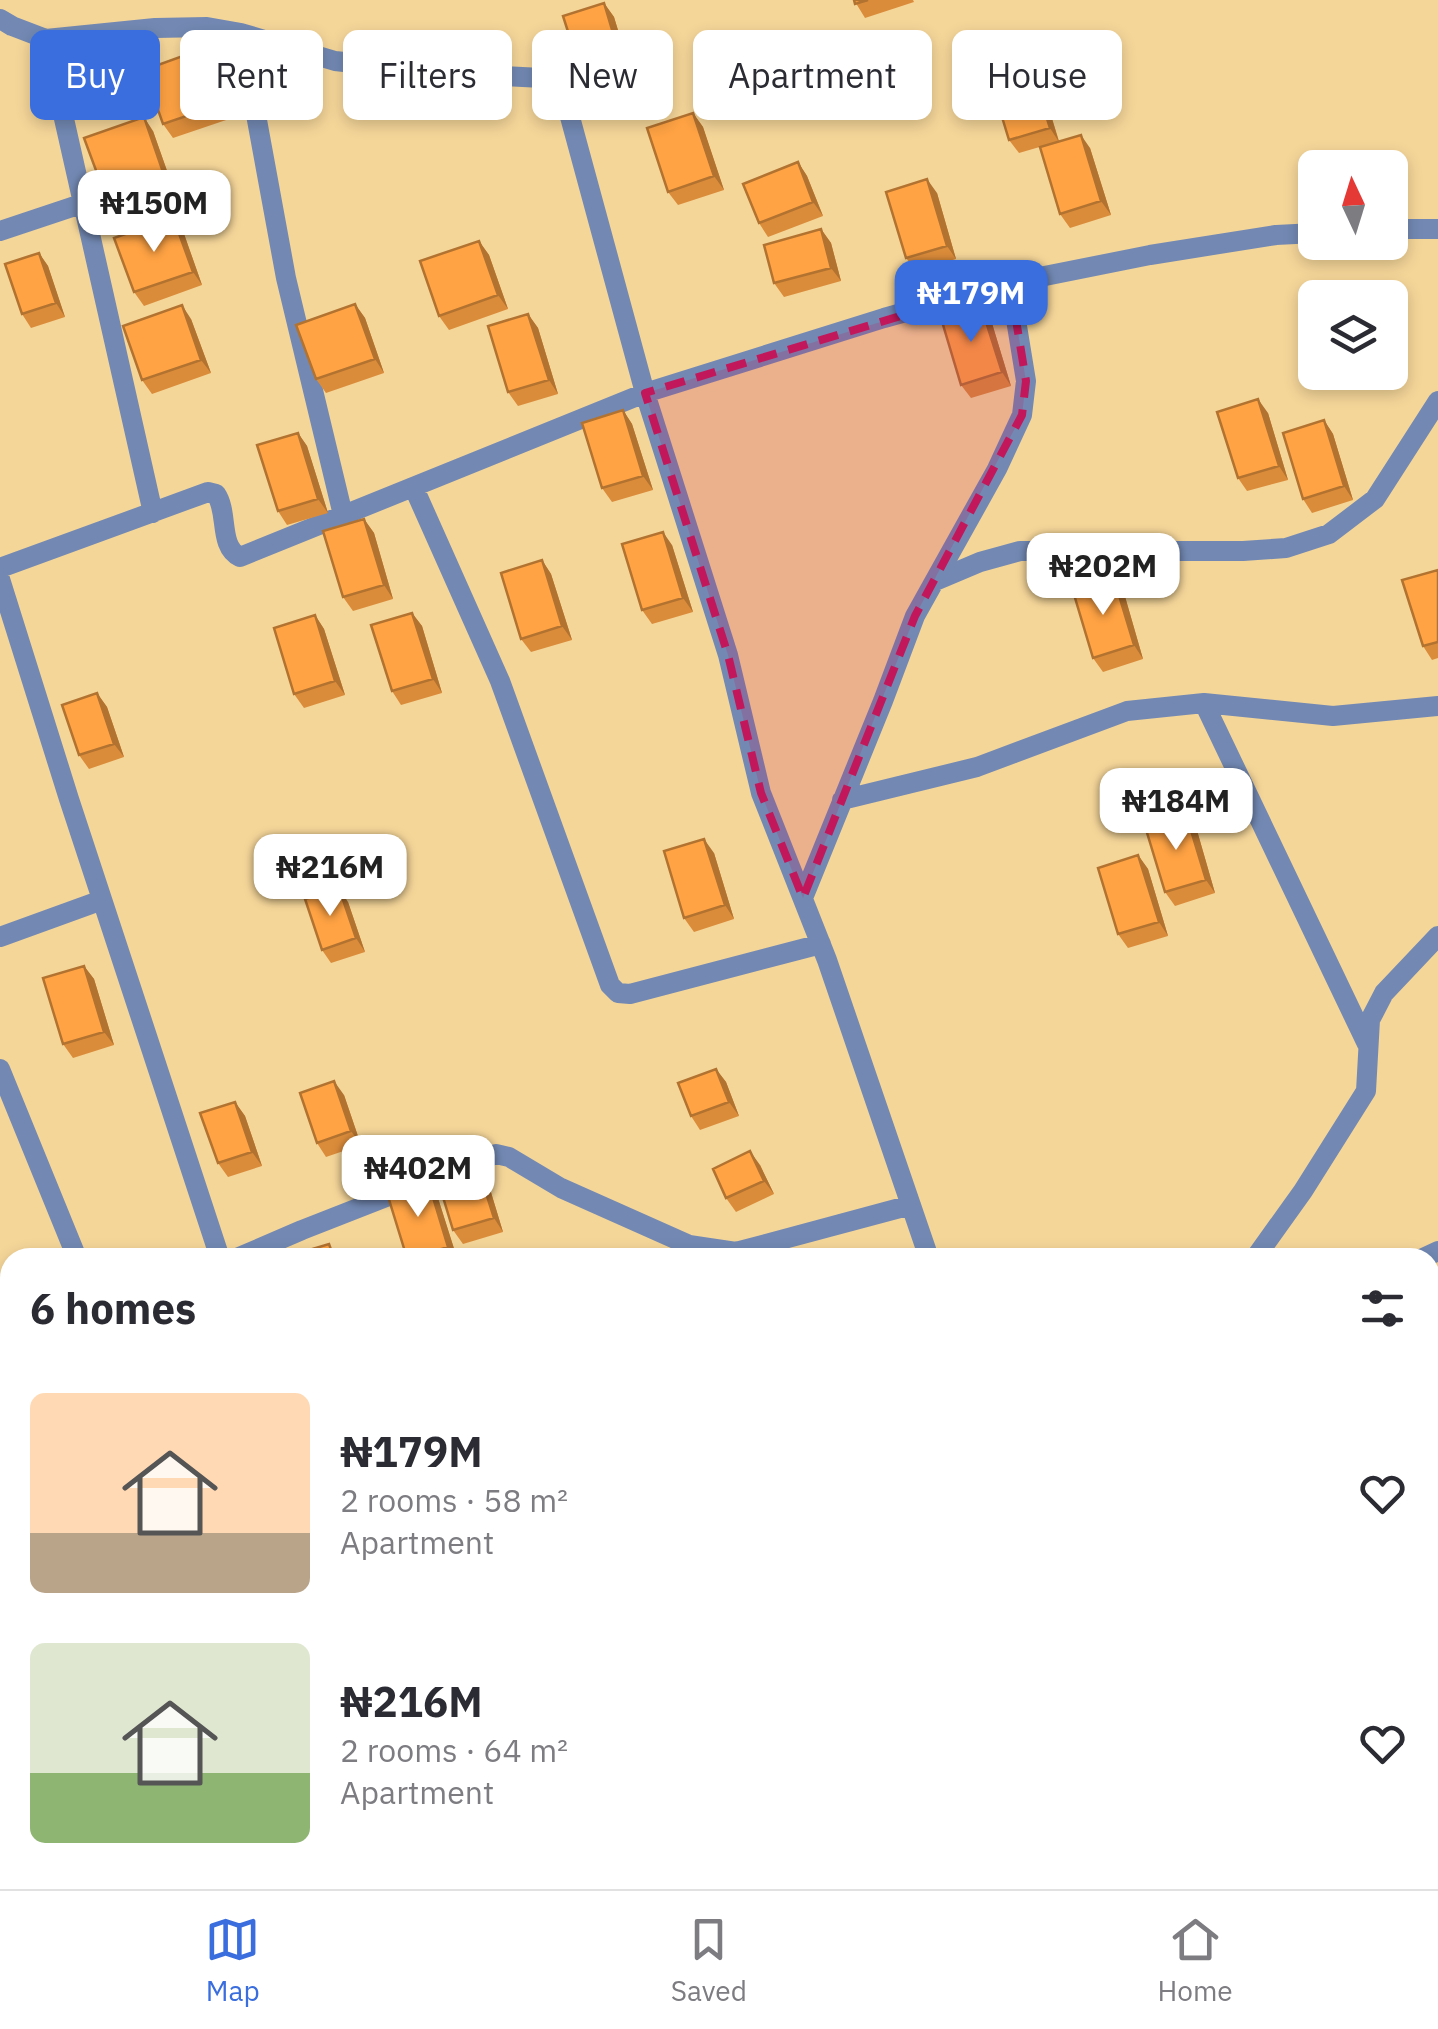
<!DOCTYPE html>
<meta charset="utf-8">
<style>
body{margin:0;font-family:"IBM Plex Sans",sans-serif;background:#f2f2f3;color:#2b2b33;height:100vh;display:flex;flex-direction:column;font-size:38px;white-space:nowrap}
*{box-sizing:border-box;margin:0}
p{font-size:32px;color:#7c7c81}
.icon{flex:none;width:55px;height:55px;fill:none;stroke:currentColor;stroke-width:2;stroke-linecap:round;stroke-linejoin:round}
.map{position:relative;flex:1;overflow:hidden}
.panel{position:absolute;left:0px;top:1248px;width:1440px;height:642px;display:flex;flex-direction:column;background:#fff;border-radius:30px 30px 0 0;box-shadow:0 5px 15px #0003}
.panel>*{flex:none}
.hud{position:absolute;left:30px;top:30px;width:1380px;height:90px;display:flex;gap:20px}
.needle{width:65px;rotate:356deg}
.fabs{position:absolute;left:1298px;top:150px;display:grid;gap:20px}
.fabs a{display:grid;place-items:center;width:110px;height:110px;border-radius:15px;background:#fff;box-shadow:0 5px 15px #0003;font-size:50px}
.price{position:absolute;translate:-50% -85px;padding:0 22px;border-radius:20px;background:#fff;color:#222;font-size:32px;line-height:65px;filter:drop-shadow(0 2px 5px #0008)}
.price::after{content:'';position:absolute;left:50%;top:60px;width:30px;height:22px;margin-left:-15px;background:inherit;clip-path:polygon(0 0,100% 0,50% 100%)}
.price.on{background:#3a6ede;color:#fff}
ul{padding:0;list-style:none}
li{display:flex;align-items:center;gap:30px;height:250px;padding:0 30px}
li span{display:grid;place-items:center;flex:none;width:280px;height:200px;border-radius:15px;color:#555}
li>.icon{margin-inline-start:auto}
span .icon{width:120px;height:120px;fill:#fffc;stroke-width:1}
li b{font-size:42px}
h2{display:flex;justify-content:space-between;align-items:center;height:120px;padding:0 30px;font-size:42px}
.tag{padding:0 35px;border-radius:15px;background:#fff;box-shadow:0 5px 15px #0003;font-size:35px;line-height:90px}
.tag.on{background:#3a6ede;color:#fff}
.tabs{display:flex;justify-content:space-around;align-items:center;height:140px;border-top:2px solid #e1e1e2;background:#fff;font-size:28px;color:#7c7c81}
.tabs a{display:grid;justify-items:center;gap:5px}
.tabs .on{color:#3a6ede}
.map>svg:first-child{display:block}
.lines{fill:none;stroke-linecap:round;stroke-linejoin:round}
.minor{stroke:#7389b3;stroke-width:20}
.wall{fill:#db8c3a}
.shaded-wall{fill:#b27230}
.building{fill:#ffa344;stroke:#b27230;stroke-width:2.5}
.marked{fill:#c2185b;fill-opacity:0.2;stroke:#c2185b;stroke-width:8;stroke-dasharray:20 12;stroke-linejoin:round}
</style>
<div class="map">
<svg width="1438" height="1889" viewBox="0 0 1438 1889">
<rect width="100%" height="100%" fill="#f5d699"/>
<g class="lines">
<path class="minor" d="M0,19L12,26L46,39L155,28L207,27L241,33L335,61L445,73L542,78L554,86L570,117L645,393L728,655L761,793L827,960L929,1258
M241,33L286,278L343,515
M46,39L153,513
M1390,229H1438
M0,231L81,204
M414,488L500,681L610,985L618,993L630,994L821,944
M0,568L208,492L216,494C229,513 218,546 240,557L645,393L884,318L1010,283L1150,255L1276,235L1315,233
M0,579L69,799L220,1258
M935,581L980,562L1020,551H1243L1286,548L1329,534L1375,499L1438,401
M1204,703L1367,1044
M842,800L977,767L1127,711L1204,703L1333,716L1438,706
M803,898L883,701L915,616L997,469L1022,415L1026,381L1010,283
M0,937L102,900
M0,1069L77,1258
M237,1258L302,1230L496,1154L509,1157L561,1188L689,1245L736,1252L911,1205
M1255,1258L1303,1191L1366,1091L1370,1020L1384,993L1438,936
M1423,1258L1438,1251
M0,1359L10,1355
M1430,1482L1438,1487
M1430,1518L1438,1514
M0,1577L10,1574
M1430,1651L1438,1647
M0,1665L10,1693
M76,1880L80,1889
M865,1880L869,1889
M904,1889L921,1880"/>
</g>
<path class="wall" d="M854,0H913L914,2L865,18Z
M604,3L614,17L634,83L593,95L584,82Z
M202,49L212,63L232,118L173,138L163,124Z
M1029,62L1039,76L1059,141L1090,148L1111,215L1070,228L1060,214L1043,146L1019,153L1009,140Z
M693,113L703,127L724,190L678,205L668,192Z
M153,131L172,185L114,206L104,192Z
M798,162L807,176L823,216L768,237L759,223Z
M937,193L956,259L916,271L906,258Z
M821,229L831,243L841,281L784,297L774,283Z
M183,231L202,285L144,306L134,292Z
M479,241L489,255L508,309L449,330L439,316Z
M39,253L48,266L65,317L31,328L22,314Z
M355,304L365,318L384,373L326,393L316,379Z
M981,306L991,320L1011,386L971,398L961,385Z
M528,314L538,328L558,394L518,406L508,392Z
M191,319L211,373L152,394L142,380Z
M623,410L632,424L653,490L612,502L602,488Z
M1268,413L1288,480L1247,491L1238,478Z
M1324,420L1333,434L1353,500L1312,513L1303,499Z
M298,433L307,446L328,513L287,525L278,511Z
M364,519L374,533L393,599L353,611L343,597Z
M672,545L693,612L652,624L642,610Z
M542,560L551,574L572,640L531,652L521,639Z
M1438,570V658L1432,660L1423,646Z
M1124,593L1143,659L1103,672L1093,658Z
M412,613L422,626L442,693L401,705L392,691Z
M315,615L324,629L345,695L304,708L294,694Z
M97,693L107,707L124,757L89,769L79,755Z
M1196,827L1215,893L1175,906L1165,892Z
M714,853L734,919L694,932L684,918Z
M1138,855L1148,869L1168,936L1128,948L1118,934Z
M348,902L365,952L331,963L322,950Z
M84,966L94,979L114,1045L73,1058L63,1044Z
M716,1069L726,1082L739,1116L700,1130L691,1116Z
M344,1095L361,1145L326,1157L317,1143Z
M235,1102L245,1116L262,1166L228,1177L218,1163Z
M473,1152L483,1166L503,1232L463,1244L453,1230Z
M760,1165L774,1194L736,1212L726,1198Z
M428,1181L437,1195L457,1258H407Z
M1438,1324V1413L1432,1414L1430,1411V1326Z
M10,1473V1537L0,1541V1478Z"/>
<path class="shaded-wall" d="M604,3L614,17L634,83L624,70Z
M202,49L212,63L232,118L222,104Z
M1029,62L1039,76L1059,142L1050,128Z
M693,113L703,127L724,190L714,176Z
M144,117L153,131L172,185L163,172Z
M1081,135L1090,148L1111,215L1101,201Z
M798,162L807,176L823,216L813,202Z
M927,179L937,193L956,259L947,246Z
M173,217L183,231L202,285L193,272Z
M821,229L831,243L841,281L831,268Z
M479,241L489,255L508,309L498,295Z
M39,253L48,266L65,317L56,303Z
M355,304L365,318L384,373L375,359Z
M182,305L191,319L211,373L201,360Z
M981,306L991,320L1011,386L1002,372Z
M528,314L538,328L558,394L549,380Z
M1258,399L1268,413L1288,480L1279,466Z
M623,410L632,424L653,490L643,476Z
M1324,420L1333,434L1353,500L1344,486Z
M298,433L307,446L328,513L318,499Z
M364,519L374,533L393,599L384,585Z
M663,532L672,545L693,612L683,598Z
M542,560L551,574L572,640L562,626Z
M1114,579L1124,593L1143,659L1134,645Z
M412,613L422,626L442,693L433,679Z
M315,615L324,629L345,695L335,681Z
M97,693L107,707L124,757L114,744Z
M1186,814L1196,827L1215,893L1206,880Z
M704,839L714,853L734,919L725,905Z
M1138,855L1148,869L1168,936L1159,922Z
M339,888L348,902L365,952L356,938Z
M84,966L94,979L114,1045L104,1032Z
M716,1069L726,1082L739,1116L729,1102Z
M334,1081L344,1095L361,1145L351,1131Z
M235,1102L245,1116L262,1166L252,1152Z
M750,1151L760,1165L774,1194L764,1181Z
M473,1152L483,1166L503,1232L494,1218Z
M428,1181L437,1195L457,1258L448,1247Z"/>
<path class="building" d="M854,0H868L855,4Z
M604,3L624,70L584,82L563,16Z
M202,49L222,104L163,124L144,70Z
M1029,62L1050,128L1009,140L989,74Z
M693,113L714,176L668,192L647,128Z
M144,117L163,172L104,192L84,138Z
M1081,135L1101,201L1060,214L1040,147Z
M798,162L813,202L759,223L743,184Z
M927,179L947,246L906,258L886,192Z
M173,217L193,272L134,292L114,238Z
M821,229L831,268L774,283L764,245Z
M479,241L498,295L439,316L420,261Z
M39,253L56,303L22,314L5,264Z
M355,304L375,359L316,379L296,325Z
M182,305L201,360L142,380L123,326Z
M981,306L1002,372L961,385L941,318Z
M528,314L549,380L508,392L488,326Z
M1258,399L1279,466L1238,478L1217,412Z
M623,410L643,476L602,488L582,423Z
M1324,420L1344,486L1303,499L1283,433Z
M298,433L318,499L278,511L257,445Z
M364,519L384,585L343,597L323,531Z
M663,532L683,598L642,610L622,544Z
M542,560L562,626L521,639L501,573Z
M1438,570V642L1423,646L1402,580Z
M1114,579L1134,645L1093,658L1073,591Z
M412,613L433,679L392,691L371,625Z
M315,615L335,681L294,694L274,628Z
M97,693L114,744L79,755L62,705Z
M1186,814L1206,880L1165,892L1145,826Z
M704,839L725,905L684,918L664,851Z
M1138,855L1159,922L1118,934L1098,868Z
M339,888L356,938L322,950L305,899Z
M84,966L104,1032L63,1044L43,978Z
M716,1069L729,1102L691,1116L678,1083Z
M334,1081L351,1131L317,1143L300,1093Z
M235,1102L252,1152L218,1163L200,1113Z
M750,1151L764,1181L726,1198L713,1169Z
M473,1152L494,1218L453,1230L433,1164Z
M428,1181L448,1247L413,1258H407L387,1193Z
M329,1244L334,1258H289V1256Z
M1438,1324V1396L1430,1398V1326Z
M10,1473V1519L0,1523V1478Z"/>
<path class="marked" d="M1010,283L1026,381L1022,415L915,616L803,898L761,793L728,655L645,393Z"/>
</svg>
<div class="fabs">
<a><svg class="needle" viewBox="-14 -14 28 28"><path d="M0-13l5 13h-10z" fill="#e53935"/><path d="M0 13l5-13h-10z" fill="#7c7c81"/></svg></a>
<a><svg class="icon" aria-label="layers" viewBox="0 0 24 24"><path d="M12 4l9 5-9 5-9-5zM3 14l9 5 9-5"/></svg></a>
</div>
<b class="price" style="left:154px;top:255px">₦150M</b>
<b class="price on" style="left:971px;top:345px">₦179M</b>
<b class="price" style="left:1103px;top:618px">₦202M</b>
<b class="price" style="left:1176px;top:853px">₦184M</b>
<b class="price" style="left:330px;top:919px">₦216M</b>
<b class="price" style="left:418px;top:1220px">₦402M</b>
<div class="hud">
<a class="tag on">Buy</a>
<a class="tag">Rent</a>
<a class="tag">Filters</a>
<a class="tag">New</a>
<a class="tag">Apartment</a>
<a class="tag">House</a>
</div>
<section class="panel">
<h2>6 homes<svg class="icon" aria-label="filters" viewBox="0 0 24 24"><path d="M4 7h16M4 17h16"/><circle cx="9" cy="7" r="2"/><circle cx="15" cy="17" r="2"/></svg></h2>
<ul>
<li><span style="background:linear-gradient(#ffd9b3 70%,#b9a48a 0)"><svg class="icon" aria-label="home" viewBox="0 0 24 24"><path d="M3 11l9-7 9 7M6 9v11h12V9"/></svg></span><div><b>₦179M</b><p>2 rooms · 58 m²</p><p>Apartment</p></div><svg class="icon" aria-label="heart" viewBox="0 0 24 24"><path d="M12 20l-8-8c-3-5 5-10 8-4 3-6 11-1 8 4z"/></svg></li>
<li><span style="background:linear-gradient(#dfe7d0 65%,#8fb573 0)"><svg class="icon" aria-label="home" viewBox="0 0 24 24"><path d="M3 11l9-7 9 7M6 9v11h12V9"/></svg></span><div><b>₦216M</b><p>2 rooms · 64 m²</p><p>Apartment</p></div><svg class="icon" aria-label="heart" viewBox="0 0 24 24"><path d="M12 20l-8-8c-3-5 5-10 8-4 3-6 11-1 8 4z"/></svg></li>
</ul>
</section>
</div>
<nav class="tabs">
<a class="on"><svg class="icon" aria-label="map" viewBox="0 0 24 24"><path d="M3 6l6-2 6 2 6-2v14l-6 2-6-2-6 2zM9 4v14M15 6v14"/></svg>Map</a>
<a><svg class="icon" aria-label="saved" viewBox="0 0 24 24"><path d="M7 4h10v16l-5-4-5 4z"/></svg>Saved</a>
<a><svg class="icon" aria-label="home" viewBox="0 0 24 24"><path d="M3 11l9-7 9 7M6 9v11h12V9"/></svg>Home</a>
</nav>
